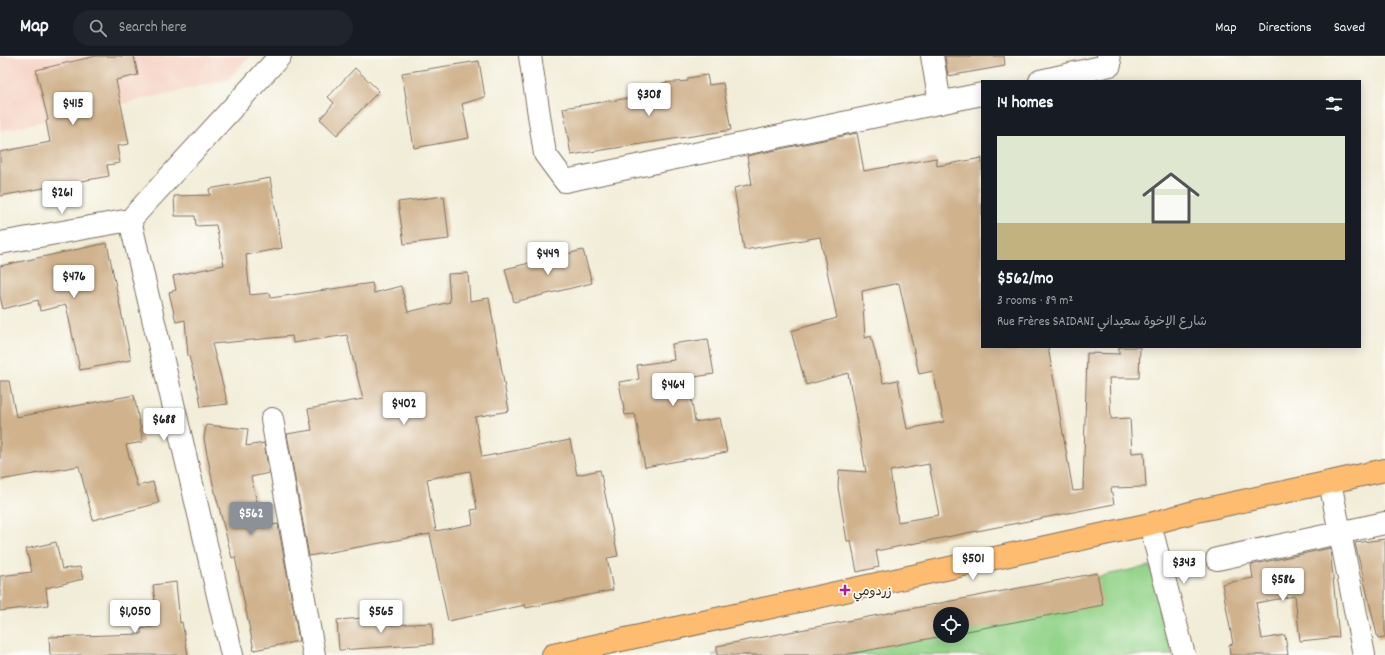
<!DOCTYPE html>
<meta charset="utf-8">
<style>
body{margin:0;font-family:Dekko,"Playpen Sans Arabic",sans-serif;background:#20242c;color:#f1f3f6;height:100vh;display:flex;flex-direction:column;font-size:15px;white-space:nowrap}
*{box-sizing:border-box;margin:0}
p{font-size:13px;color:#9ea1a6}
.icon{flex:none;width:22px;height:22px;fill:none;stroke:currentColor;stroke-width:2;stroke-linecap:round;stroke-linejoin:round}
.map{position:relative;flex:1;overflow:hidden}
.side{position:absolute;left:981px;top:24px;width:380px;height:268px;display:flex;flex-direction:column;background:#171b24;border-radius:0px;box-shadow:0 2px 10px #0003}
.side>*{flex:none}
.fabs{position:absolute;left:933px;top:551px;display:grid;gap:8px}
.fabs a{display:grid;place-items:center;width:36px;height:36px;border-radius:50%;background:#171b24;box-shadow:0 2px 10px #0003;font-size:20px}
.price{position:absolute;translate:-50% -34px;padding:0 9px;border-radius:4px;background:#fff;color:#222;font-size:13px;line-height:26px;filter:drop-shadow(0 1px 2px #0008)}
.price::after{content:'';position:absolute;left:50%;top:24px;width:12px;height:9px;margin-left:-6px;background:inherit;clip-path:polygon(0 0,100% 0,50% 100%)}
.price.current{background:#8c9099;color:#fff}
ul{padding:0;list-style:none}
li{display:grid;align-content:center;gap:8px;height:212px;padding:0 16px}
li span{display:grid;place-items:center;height:124px;border-radius:0px;color:#555}
li>.icon{margin-inline-start:auto}
span .icon{width:72px;height:72px;fill:#fffc;stroke-width:1}
li b{font-size:17px}
h2{display:flex;justify-content:space-between;align-items:center;height:48px;padding:0 16px;font-size:17px}
header{display:flex;align-items:center;gap:24px;box-sizing:border-box;height:56px;padding:0 20px;background:#171b24;border-bottom:1px solid #363941}
header strong{font-size:19px}
nav{display:flex;gap:22px;margin-inline-start:auto;font-size:14px}
.search{width:280px;height:36px;background:#20242c;display:flex;align-items:center;gap:10px;box-sizing:border-box;padding:0 14px;border-radius:22px;color:#9ea1a6;font-size:15px}
.map>svg:first-child{display:block}
.built{fill:#f6d2c3}
.green{fill:#94d48b;stroke:#687f54;fill-rule:evenodd}
.building{fill:#d0b28d;fill-rule:evenodd}
.lines{fill:none;stroke-linecap:round;stroke-linejoin:round}
.minor-casing{stroke:#7b6e5f;stroke-width:24}
.major-casing{stroke:#7b6e5f;stroke-width:24}
.minor{stroke:#fff;stroke-width:22}
.major{stroke:#fdbc6f;stroke-width:22}
.poi-dot{fill:#b5179e;stroke:#fdfcf7;stroke-width:1.5}
.labels{text-anchor:middle;stroke-width:3.5;stroke-linejoin:round;paint-order:stroke}
.poi-label{font-size:13px;fill:#3b2a1e;stroke:#fdfcf7;text-anchor:start}
</style>
<header>
<strong>Map</strong>
<div class="search"><svg class="icon" aria-label="search" viewBox="0 0 24 24"><circle cx="10" cy="10" r="6"/><path d="M15 15l6 6"/></svg>Search here</div>
<nav><a>Map</a><a>Directions</a><a>Saved</a></nav>
</header>
<div class="map">
<svg width="1385" height="599" viewBox="0 0 1385 599">
<rect width="100%" height="100%" fill="#fdfcf7"/>
<filter id="ink" filterUnits="userSpaceOnUse"><feTurbulence type="fractalNoise" baseFrequency=".025" numOctaves="2"/><feDisplacementMap in="SourceGraphic" scale="8" xChannelSelector="R" yChannelSelector="G"/><feConvolveMatrix kernelMatrix="1 2 1 2 8 2 1 2 1" color-interpolation-filters="sRGB"/></filter>
<filter id="wash" filterUnits="userSpaceOnUse"><feTurbulence type="fractalNoise" baseFrequency=".012" numOctaves="4" result="noise"/><feDisplacementMap in="SourceGraphic" scale="16" xChannelSelector="R" yChannelSelector="G"/><feGaussianBlur stdDeviation="0.9" result="paint"/><feColorMatrix in="noise" values="0 0 0 0 0 0 0 0 0 0 0 0 0 0 0 0 0 1.4 0 .05"/><feComposite in="paint" operator="in"/></filter>
<g filter="url(#wash)">
<rect width="100%" height="100%" fill="#f2edd8"/>
<path class="built" d="M0,0H250L228,24L0,75Z"/>
<path class="green" d="M1150,510L1173,599H712ZM940,558H962V580H940Z"/>
<g id="blocks">
<path class="building" d="M96,0H134L138,19L116,24L129,88L117,90L120,107L107,109L109,120L0,140V96L50,86L46,65L48,64L36,14Z
M945,0H1004L1005,10L948,20Z
M479,5L485,41L462,48L469,82L414,92L402,17Z
M355,12L379,35L337,79L320,63L334,47L328,41Z
M707,19L709,29L723,27L731,74L571,99L563,52L662,37V27L688,25V22Z
M857,77L864,115L936,102L937,110L982,102V291H1048L1073,435L1083,434L1087,297L1119,298V291H1140L1139,322H1109L1111,363L1130,362L1132,397L1144,396L1146,431L1111,432L1114,448L876,495L879,511L857,516L851,485H847L838,431L839,414L866,416L848,317L806,329L791,275L837,262L820,181L744,194L734,132L752,128L747,100ZM899,227L919,318L933,315L944,366L907,373L898,324L883,327L871,280L865,282L862,235ZM929,408L939,459L898,466L890,415Z
M270,122L282,192L246,199L250,239L270,237L271,242L372,227L374,237L401,230L408,256L450,246L448,218L468,217L470,245L489,242L509,355L475,361L482,401L570,384L577,419L600,414L618,500L607,502L613,534L526,552L525,549L448,565L430,478L309,500L287,378L312,374L308,353L363,343L347,279L293,287L292,280L212,288L228,348L201,351L199,338L189,300H188L185,264L176,266L169,236L176,234L173,220L224,209L216,169L196,170L195,160H175L174,140L210,139L209,133ZM470,415L477,453L471,454L473,468L436,475L427,423Z
M444,140L449,183L404,188L398,146Z
M107,187L131,304L80,314L66,249L40,255L38,244L3,253L0,241V210Z
M583,194L592,227L514,246L505,213Z
M708,283L714,318L688,322L695,366L720,362L727,396L645,411L635,358L625,359L619,326L639,323L637,309L674,304L672,288Z
M0,325H9L16,361L134,339L143,386L126,389L137,430L153,426L159,447L93,464L79,410L0,424Z
M206,369L248,373L246,390L264,387L269,417L251,421L263,471L278,468L299,585L254,594L235,501L232,502L213,428L204,383Z
M1385,483V582L1378,583L1355,487Z
M56,486L62,513L80,511L83,523L46,532L48,549L0,555V520L32,516L26,493Z
M1330,492L1339,581L1300,585L1295,540L1256,547L1262,583L1285,579L1288,599H1230L1229,589L1233,588L1222,528L1253,522L1251,509Z
M1097,517L1103,549L962,576V558H940V580H943L844,599H717V590Z
M176,526L180,567L182,566L188,599H50L49,581L141,578V573L158,570L153,529Z
M390,560V569L432,567L433,588L339,594L337,564Z"/>
</g>
</g>
<g filter="url(#ink)">
<use href="#blocks" fill-opacity="0" stroke="#7b6e5f" stroke-width="1"/>
<g class="lines">
<g class="minor-casing">
<path id="minor" d="M530,0L545,98L565,125L982,38
M932,0L940,47
M1040,25L1110,9L1108,0
M130,164L232,599
M0,187L130,164L280,0
M272,363L314,599
M1330,426L1364,599
M1150,468L1184,599
M1217,503L1385,467"/>
</g>
<g class="major-casing">
<path id="major" d="M553,599L1150,468L1197,455L1385,414"/>
</g>
<use href="#minor" class="minor"/>
<use href="#major" class="major"/>
</g>
</g>
<path class="poi-dot" d="M843 528h4v4h4v4h-4v4h-4v-4h-4v-4h4z"/>
<g class="labels">
<g class="poi-label">
<text x="853" y="539">زردومي</text>
</g>
</g>
</svg>
<div class="fabs">
<a><svg class="icon" aria-label="locate" viewBox="0 0 24 24"><circle cx="12" cy="12" r="6"/><path d="M12 2v4M12 18v4M2 12h4M18 12h4"/></svg></a>
</div>
<b class="price" style="left:649px;top:61px">$308</b>
<b class="price" style="left:73px;top:70px">$415</b>
<b class="price" style="left:62px;top:159px">$261</b>
<b class="price" style="left:548px;top:220px">$449</b>
<b class="price" style="left:74px;top:243px">$476</b>
<b class="price" style="left:673px;top:351px">$464</b>
<b class="price" style="left:404px;top:370px">$402</b>
<b class="price" style="left:164px;top:386px">$688</b>
<b class="price current" style="left:251px;top:480px">$562</b>
<b class="price" style="left:973px;top:525px">$501</b>
<b class="price" style="left:1184px;top:529px">$343</b>
<b class="price" style="left:1283px;top:546px">$586</b>
<b class="price" style="left:135px;top:578px">$1,050</b>
<b class="price" style="left:381px;top:578px">$565</b>
<section class="side">
<h2>14 homes<svg class="icon" aria-label="filters" viewBox="0 0 24 24"><path d="M4 7h16M4 17h16"/><circle cx="9" cy="7" r="2"/><circle cx="15" cy="17" r="2"/></svg></h2>
<ul>
<li><span style="background:linear-gradient(#dfe7d0 70%,#c2b280 0)"><svg class="icon" aria-label="home" viewBox="0 0 24 24"><path d="M3 11l9-7 9 7M6 9v11h12V9"/></svg></span><div><b>$562/mo</b><p>3 rooms · 89 m²</p><p>Rue Frères SAIDANI شارع الإخوة سعيداني</p></div></li>
</ul>
</section>
</div>
